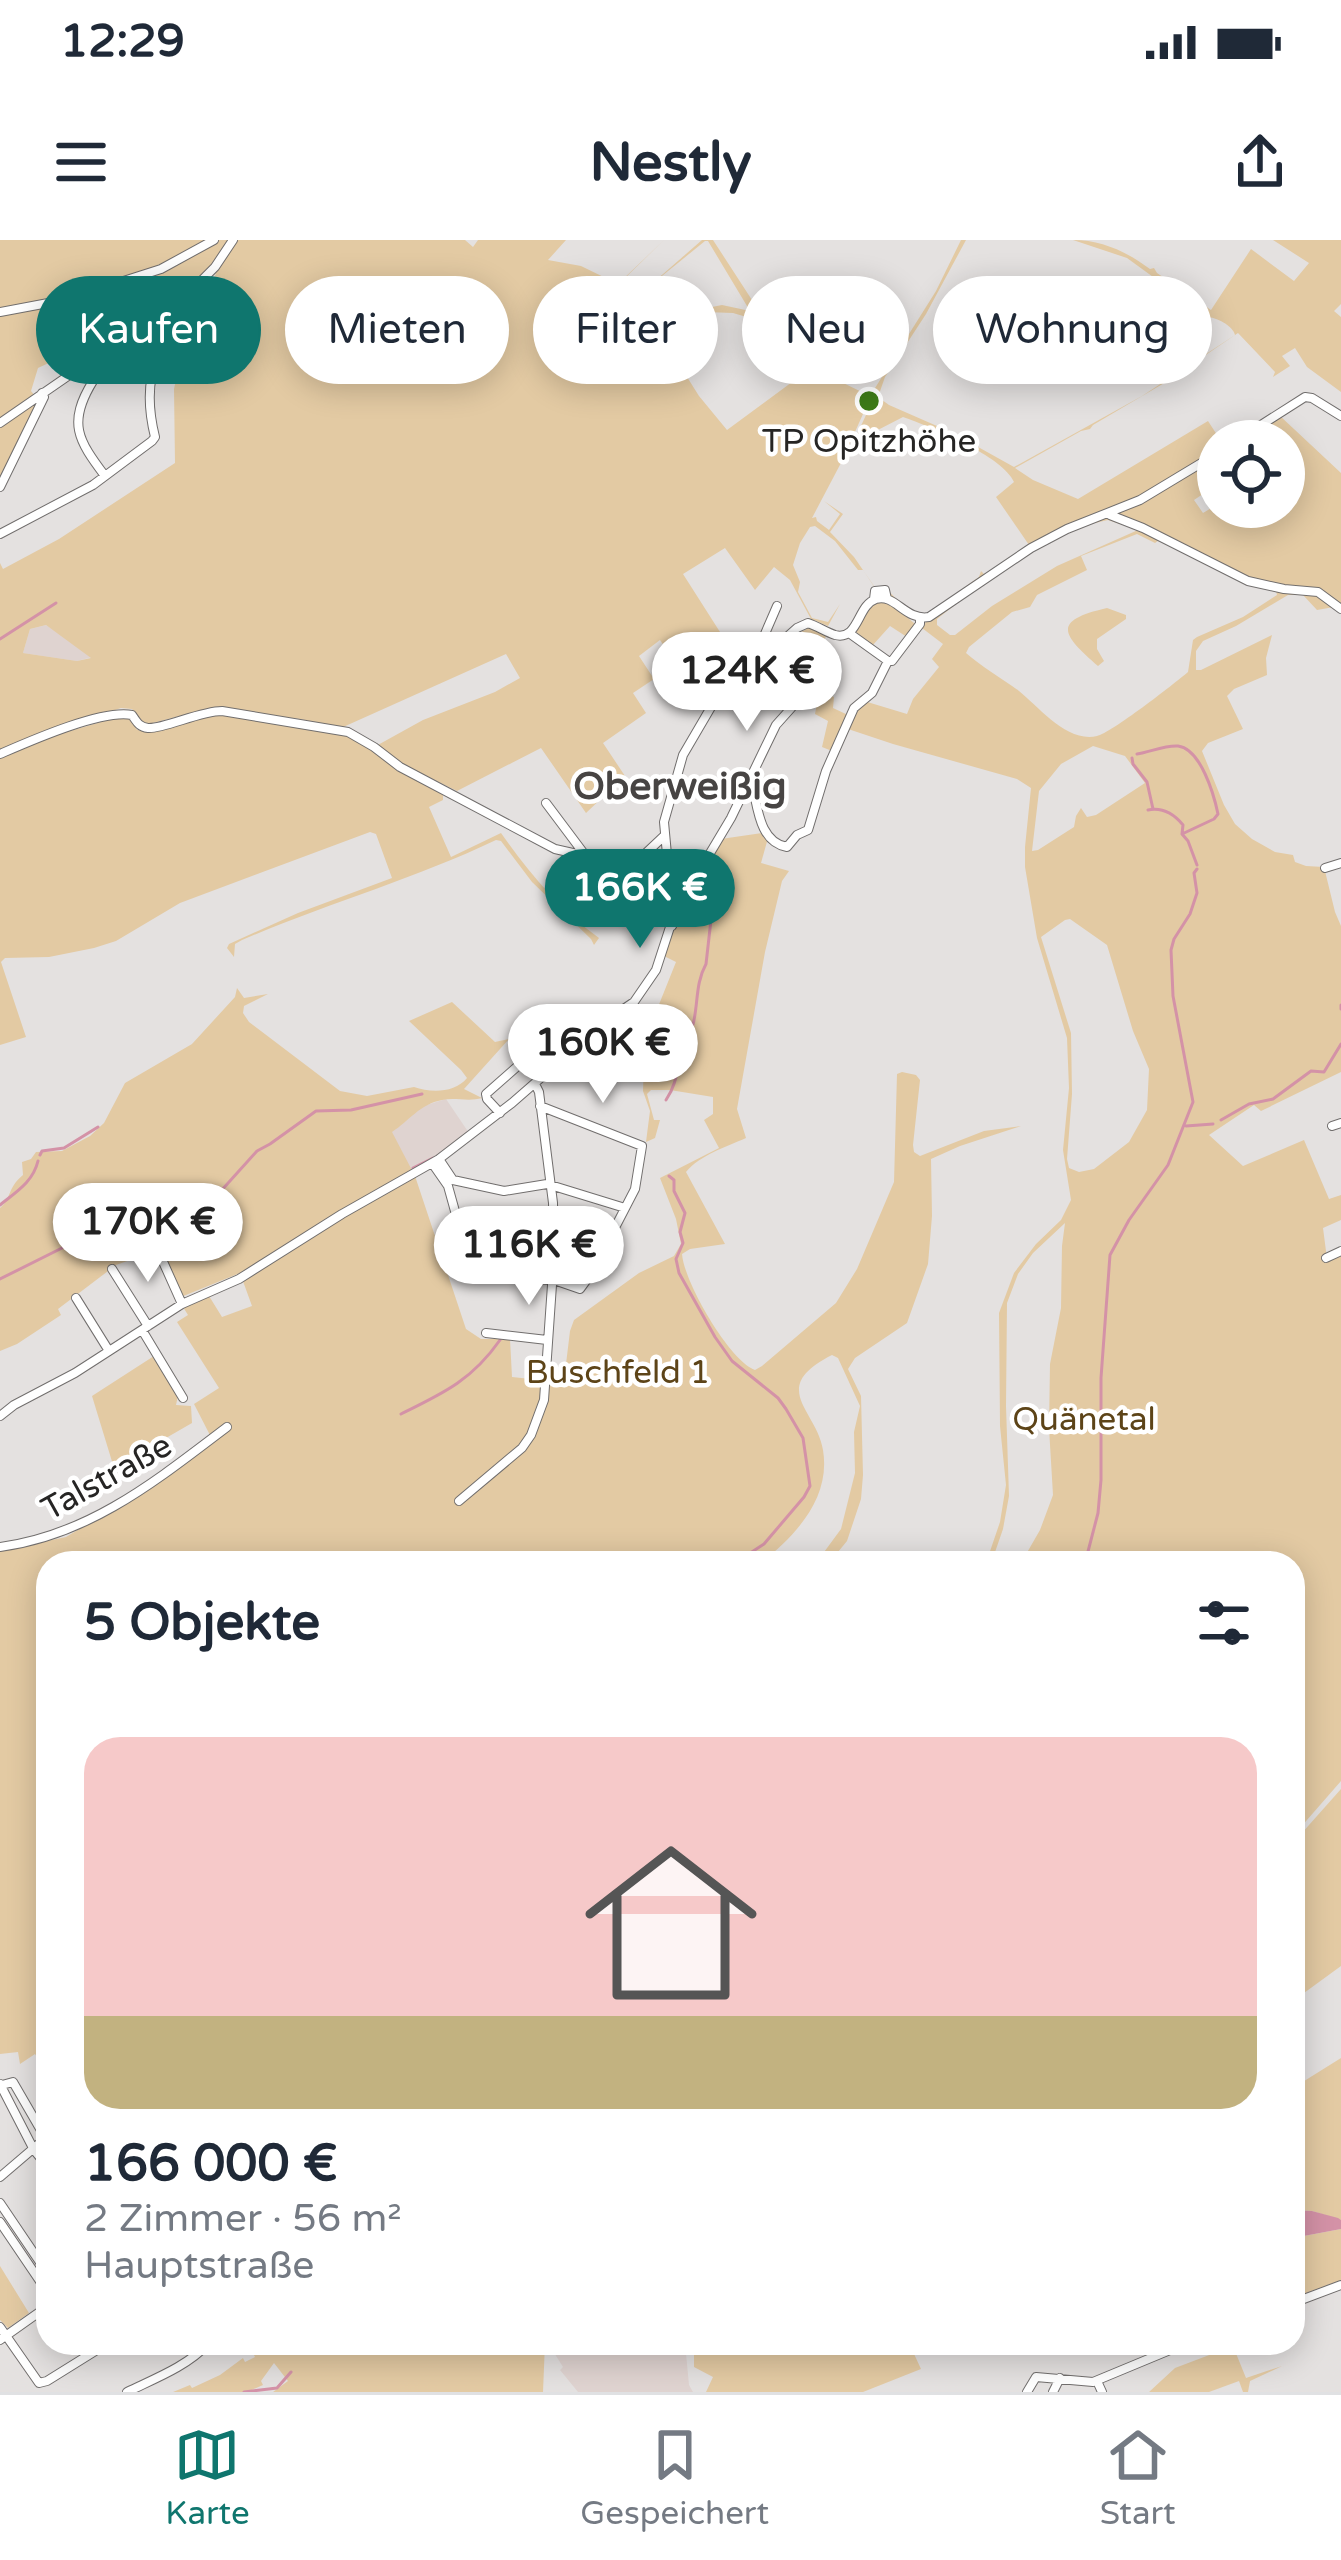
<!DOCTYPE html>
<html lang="de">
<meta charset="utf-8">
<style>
body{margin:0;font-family:"Varela Round",sans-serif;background:#f2f2f3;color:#1f2937;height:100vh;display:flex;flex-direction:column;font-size:45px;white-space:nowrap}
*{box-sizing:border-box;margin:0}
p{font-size:39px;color:#747a83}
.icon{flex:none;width:66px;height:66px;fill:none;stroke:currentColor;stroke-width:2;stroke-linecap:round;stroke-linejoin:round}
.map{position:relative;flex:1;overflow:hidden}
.sheet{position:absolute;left:36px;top:1311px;width:1269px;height:804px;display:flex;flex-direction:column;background:#fff;border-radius:36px;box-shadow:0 6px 30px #0003}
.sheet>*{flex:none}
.hud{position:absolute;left:36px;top:36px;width:1269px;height:108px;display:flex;gap:24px}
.controls{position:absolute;left:1197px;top:180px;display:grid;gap:24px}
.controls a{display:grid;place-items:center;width:108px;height:108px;border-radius:50%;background:#fff;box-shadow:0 6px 30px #0003;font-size:60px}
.price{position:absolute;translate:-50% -102px;padding:0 27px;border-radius:42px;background:#fff;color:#222;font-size:39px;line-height:78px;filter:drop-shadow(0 3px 6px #0008)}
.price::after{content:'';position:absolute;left:50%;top:72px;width:36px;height:27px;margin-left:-18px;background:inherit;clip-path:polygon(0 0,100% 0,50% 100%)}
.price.current{background:#0f766e;color:#fff}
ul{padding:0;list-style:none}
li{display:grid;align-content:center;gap:24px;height:636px;padding:0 48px}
li span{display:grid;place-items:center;height:372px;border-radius:36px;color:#555}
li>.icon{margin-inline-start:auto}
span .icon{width:216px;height:216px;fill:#fffc;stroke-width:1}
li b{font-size:51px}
h2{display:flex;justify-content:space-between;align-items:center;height:144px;padding:0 48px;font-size:51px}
.chip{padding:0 42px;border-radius:54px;background:#fff;box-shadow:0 6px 30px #0003;font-size:42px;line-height:108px}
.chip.current{background:#0f766e;color:#fff}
.status{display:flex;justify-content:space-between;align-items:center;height:84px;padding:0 60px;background:#fff;direction:ltr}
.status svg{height:33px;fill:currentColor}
header{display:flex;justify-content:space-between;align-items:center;height:156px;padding:0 48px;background:#fff;font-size:54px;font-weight:800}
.menu{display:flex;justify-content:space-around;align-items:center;height:168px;border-top:3px solid #e0e1e3;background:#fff;font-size:33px;color:#747a83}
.menu a{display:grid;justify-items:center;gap:6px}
.menu .current{color:#0f766e}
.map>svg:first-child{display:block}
.built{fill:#dfd3d0}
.green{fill:#e3caa3;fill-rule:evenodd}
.water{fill:#d492a7}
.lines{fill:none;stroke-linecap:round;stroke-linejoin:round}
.stream{stroke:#d492a7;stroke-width:3}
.minor-casing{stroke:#716e6d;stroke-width:10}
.minor{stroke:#fff;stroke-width:8}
.poi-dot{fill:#3d7b18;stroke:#fff;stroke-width:4.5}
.labels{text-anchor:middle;stroke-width:9;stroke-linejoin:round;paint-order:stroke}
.poi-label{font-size:33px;fill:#262524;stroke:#fff}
.park-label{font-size:33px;fill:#5d4418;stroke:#fff}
.street-label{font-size:33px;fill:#262524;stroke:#fff}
.quarter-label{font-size:39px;font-weight:bold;fill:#474443;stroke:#fff}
</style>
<div class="status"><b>12:29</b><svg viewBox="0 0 49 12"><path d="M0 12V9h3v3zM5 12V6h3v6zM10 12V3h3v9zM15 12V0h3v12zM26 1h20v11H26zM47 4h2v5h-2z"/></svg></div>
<header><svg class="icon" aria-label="menu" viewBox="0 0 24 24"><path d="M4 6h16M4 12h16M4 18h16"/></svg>Nestly<svg class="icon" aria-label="share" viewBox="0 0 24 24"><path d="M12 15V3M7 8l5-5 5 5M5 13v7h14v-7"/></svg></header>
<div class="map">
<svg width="1341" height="2152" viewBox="0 0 1341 2152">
<rect width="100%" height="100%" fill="#e4e1e0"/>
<path class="built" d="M46,385L72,402L93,417L77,421L23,413L30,389Z
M446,859L469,893L439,915L412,930L368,883Z
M548,2103H685L689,2145L693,2152H578L560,2130L563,2127Z"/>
<path class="green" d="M0,0H465L473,7L478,0H566L548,20L581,26L618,44L664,0L623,40L639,55L702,0H713L780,103L833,138L870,156L936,51L961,0H966L926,74L885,137L878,157L889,165L953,193L1014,227L1142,156L1235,95C1233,85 1214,76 1205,77L1204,74L1127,18L1073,0C1102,0 1127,12 1150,29L1154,28L1157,33L1211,70L1251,9L1294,41L1309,23L1273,0H1341V64L1334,71L1341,77V152L1307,127L1295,108L1282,116L1290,126L1273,137L1275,132L1238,93L1166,142L1093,185L1090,189L1081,191L1015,228L1033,240L1078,259L1208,181L1221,201H1218V244L1194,260L1203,273L1218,264V267H1284V201H1243L1279,175L1341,233V373L1334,367L1317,370L1303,355H1288L1236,386L1203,401L1196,411V430H1201L1272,395L1266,418L1267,435L1234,449L1227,456L1243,489L1208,503L1202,511L1224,565L1235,584L1252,599L1275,612L1293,615L1295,622L1306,626L1324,627L1335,672L1341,686V832L1261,871L1254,865L1209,895L1243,926L1304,900L1329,959L1341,955V980L1323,988L1327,1019L1341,1013V1541L1293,1596V1323H1021L1040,1290L1053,1255L1049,1188L1050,1124L1061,1068L1062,1006L1065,983L1033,1013L1018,1034L1007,1063L1006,1166L1009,1256L1003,1289L993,1318L992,1323H986L1000,1282L1006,1245L1000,1186L999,1073L1014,1033L1036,1004L1061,980L1071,960L1063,910L1069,848L1067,798L1037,698L1025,627V607L1031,548L1017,539L893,504L848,489L859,467L864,461L907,474L913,459L939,427L932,419L943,404L922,388L926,382L932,379L931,375L922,377L890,359L886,348H875L863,330H858L835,301L815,286L810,287L800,303L793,325L800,342L798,352L812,378L828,382L840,364L828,386L811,379L790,340L774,327L755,350L725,308L683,334L727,403L684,436L660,400L639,416L654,439L633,453L646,473L603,503L625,536L586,573L541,508L457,551L400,523L376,506L423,480L495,452L520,438L506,414L341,488L300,479L210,468L149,484L142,482L132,469L121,468L0,509V323L3,329L59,299L175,223L174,149L189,79L216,34C177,43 179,52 151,75L38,128L31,151L40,162L0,243ZM705,1H708L750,71L722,65L702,69L665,67L639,60L657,40ZM677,71L733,73L750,78L763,86L782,109L807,126V131L727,190L699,156L665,102L669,76ZM863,174L866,175L847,216L872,193L903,177C931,187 1003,216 1014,242L996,257L1029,305L985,335L981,331L979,337L927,374C910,372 897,361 886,348L874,346L854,317L830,292L843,274L824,261L840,274L829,290L817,281L816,277L812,278L842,221ZM1108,280L1138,290L1057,326L992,366L955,395H950L937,385V379C987,340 1043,292 1108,280ZM1137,294L1155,303L1159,300L1257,347L1276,351L1277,355L1243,377L1197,397L1193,400L1188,432C1174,444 1111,493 1097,496C1067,503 1039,467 1019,451C1001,438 982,427 966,413L969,407L1012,372L1030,367L1037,355L1087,330L1081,316ZM46,385L91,418L77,421L23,413L30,389ZM1093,506L1125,516L1145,543L1096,575L1087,577L1081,568L1076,576L1074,587L1038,610L1032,611L1039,551L1061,524ZM1070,679L1107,705L1133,791L1149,829L1147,870L1129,902L1094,929L1079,932L1069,928L1067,919L1072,854L1071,793L1041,697L1065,680Z
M879,362L893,365L915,384L907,397L890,386L872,406L854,390L868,368Z
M1107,368L1126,375V379L1097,399V409L1104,421L1098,426C1063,395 1050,381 1107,368Z
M810,387L827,394L805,444L834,457L833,468L848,475L832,511L822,507L828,481L815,474L817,463L805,456L789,440L800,429L793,419L798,410L791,398Z
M222,473L348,493L443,551V560L429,567L451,617L501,593C529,633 560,670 599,698L594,705L591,699L532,642L501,601L496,600C414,639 326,664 242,700L235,704L234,717L227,708L229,704L298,673L392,638L376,594L370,592L180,663L116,701L94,708L49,717L5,718L1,722L26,797L0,805V516L46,498L125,475L136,481V489L141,491Z
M762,593L768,598L761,623L789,631L782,641L765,712L737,869L746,898C726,907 700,915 686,932L725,1004L690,1009L682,1014C684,1042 729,1120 755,1130L762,1126L836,1063L857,1029L894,942L897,834L902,832L916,835L920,840L913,905L914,912L920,916L984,891L1021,886L960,906L931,919L932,976L928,1024L907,1083L855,1118L848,1129L861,1156L863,1235L861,1259L847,1301L829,1323H816L841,1289L855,1233L854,1192L860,1166L838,1118L832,1115C767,1148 817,1170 823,1210C831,1258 796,1295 761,1323H48V1834L35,1814L20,1824L18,1812L0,1814V1311L66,1297L171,1234L213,1201L194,1164L219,1148L177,1082L188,1075L183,1067L209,1056L222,1077L252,1066L240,1033L181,1057L161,1009L116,1025L58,1069L61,1075L17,1104L0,1111V968C12,958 7,948 23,935L22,922L31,919L36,912L62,911L90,896L104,883L125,843L192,804L235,757L237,748L244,758L268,754L244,766L243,773L249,782L340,851L367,856L414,847C431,853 455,853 467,838L461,830L409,781L452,762L495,802L509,799L464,849L482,858C468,862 455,857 442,860C420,864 409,881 392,892L415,936L466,1089L481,1099H510L512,1137L540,1140L566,1124L570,1091L574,1080L639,1033L674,1016L681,1004L676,979L660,938L719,908L704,880L713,874V857L670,850H651L647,854L654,880H660L655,898L646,902L650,871L643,851L644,822L652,782L676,722L664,716L673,690L721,599Z
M154,1116L179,1151L176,1165L191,1166L192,1183L114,1228L92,1156Z
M1341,1549V1726L1293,1761V1603Z
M1341,1818V1980L1312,1971L1293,1970V1848Z
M1341,1989V2040L1293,2058V1998Z
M0,2026L29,2073L8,2088L0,2080Z
M248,2103H545L543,2152H273L288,2141L274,2123L261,2141L263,2145L247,2152H173L190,2145L192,2148L220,2135L243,2118L245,2122L255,2117Z
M694,2103H909L921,2129L863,2152H706L713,2137L694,2127Z
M1233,2106L1246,2138L1282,2126L1250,2141L1248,2152H1243L1239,2141L1209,2152H1149L1175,2128Z"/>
<path class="water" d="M1293,1970L1312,1971L1338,1978L1341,1980V1989L1293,1998Z"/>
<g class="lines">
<path class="stream" d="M0,399L56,363
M801,444L806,432L805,414
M1137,514C1150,512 1165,505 1178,506C1201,509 1214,555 1218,574L1214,579L1182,594
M1132,518L1133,524L1147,542L1153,569
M1148,570C1163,567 1174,574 1183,585L1182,594L1188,601L1197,625
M1341,765V769
M666,860C679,841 676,826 683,806C686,797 693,789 694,780C698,761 696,742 706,724L717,627
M1221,880L1249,864L1273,859L1311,831L1324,832L1341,804
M1186,886L1213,884
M40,915L42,911L64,908L98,887
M413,928L433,918
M669,936L674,940V951L685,973L680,992L683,1003L676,1019L679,1033L715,1097L732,1121L778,1158L786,1169L803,1198L810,1246L804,1257L764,1304L735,1323
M211,962L257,911L270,904L316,871L351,870L422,854
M0,965C16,952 33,942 38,921
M0,1039L64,1007
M401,1174C444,1153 472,1140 500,1100
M1085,1323L1098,1273L1101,1240V1138L1110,1015L1129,980L1168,925L1193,862L1173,756L1171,710L1174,699L1190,674L1197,653L1194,633L1197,629
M244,2152L277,2148L291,2132"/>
<g class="minor-casing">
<path id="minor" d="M0,72L64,60L161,29L214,0
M101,115C103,127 100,131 93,141C67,183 78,200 105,236
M0,183L191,51L215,27L233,0
M1236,201L1305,157L1312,158L1341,176
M0,247L44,157L42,153
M1110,275L1143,288L1248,341L1284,349L1318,352L1341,369
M0,294L93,245L152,201L155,197C141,140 156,118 180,66V57
M874,359L875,351L885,350L887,359
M849,393L888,421
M751,426L777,366
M0,514C30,501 102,469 132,475C137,482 139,487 148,488C164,489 200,471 222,471L348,492L374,507L400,527L555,609L586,616L624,619L646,613L663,597
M744,551L755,558C759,578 764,603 787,607L797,595L808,590L826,531L854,468L872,453L888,421H892L920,384V379
M546,563L585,615
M590,616L588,658L620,674L629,675
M1325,628L1341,623
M672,686L694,640L731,578L776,485L793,466
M527,818L543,837
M500,873L487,859L486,854L579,772L583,771L598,788
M1332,886L1341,883
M439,919L453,940
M432,923L448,946L473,1036L554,1040L580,1049L591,1034L635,949L642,906L540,866
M453,940L504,951L547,944L625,968
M160,1015L182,1064
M1326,1018L1341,1011
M112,1029L148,1086
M76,1058L109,1111
M142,1090L183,1158
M486,1093L547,1100
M0,1176L14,1165L75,1133L182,1064L239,1039L342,974L439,919L512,863L606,781L634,762L656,730L670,687L671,658L664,582L683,515L714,462L797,388L808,383C817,386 826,392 835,395C859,401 857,365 876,359C895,353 905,381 929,377L1031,308L1067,289L1140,260L1218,213
M459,1261L522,1208L531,1195L544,1160L554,1016L553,963L539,852L535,844
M0,1307C90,1295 157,1240 227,1187
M0,1844L34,1910L48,1927
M2,1845L13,1842L46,1899
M0,1937L48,1896
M0,1963L48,2034
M0,1982L48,2053
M1293,2063L1341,2045
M0,2087L39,2143L47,2141L108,2103
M0,2100L48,2066
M1097,2141L1102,2152
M127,2152C156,2138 186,2127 209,2103
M1027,2152L1036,2137L1093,2142L1187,2103
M1053,2152L1060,2138"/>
</g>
<use href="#minor" class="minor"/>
</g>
<circle class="poi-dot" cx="869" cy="161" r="12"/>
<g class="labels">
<g class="poi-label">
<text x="869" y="212">TP Opitzhöhe</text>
</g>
<g class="park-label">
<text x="618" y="1143">Buschfeld 1</text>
<text x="1084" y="1190">Quänetal</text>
</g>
<g class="street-label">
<text transform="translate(106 1236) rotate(-29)" y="12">Talstraße</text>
</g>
<g class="quarter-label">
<text x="680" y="559">Oberweißig</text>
</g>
</g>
</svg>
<div class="controls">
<a><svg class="icon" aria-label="locate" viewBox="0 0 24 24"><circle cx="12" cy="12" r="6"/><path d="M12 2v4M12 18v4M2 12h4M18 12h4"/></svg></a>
</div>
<b class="price" style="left:747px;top:494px">124K €</b>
<b class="price current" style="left:640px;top:711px">166K €</b>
<b class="price" style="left:603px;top:866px">160K €</b>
<b class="price" style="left:148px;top:1045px">170K €</b>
<b class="price" style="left:529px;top:1068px">116K €</b>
<div class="hud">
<a class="chip current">Kaufen</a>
<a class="chip">Mieten</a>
<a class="chip">Filter</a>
<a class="chip">Neu</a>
<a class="chip">Wohnung</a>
</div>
<section class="sheet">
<h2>5 Objekte<svg class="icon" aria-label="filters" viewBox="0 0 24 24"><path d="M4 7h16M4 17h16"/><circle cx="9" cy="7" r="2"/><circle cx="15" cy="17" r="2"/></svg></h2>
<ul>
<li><span style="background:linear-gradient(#f6c9c9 75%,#c2b280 0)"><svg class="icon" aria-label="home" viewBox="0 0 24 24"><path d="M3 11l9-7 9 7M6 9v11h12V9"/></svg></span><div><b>166 000 €</b><p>2 Zimmer · 56 m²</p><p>Hauptstraße</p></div></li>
</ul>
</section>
</div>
<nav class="menu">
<a class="current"><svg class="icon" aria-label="map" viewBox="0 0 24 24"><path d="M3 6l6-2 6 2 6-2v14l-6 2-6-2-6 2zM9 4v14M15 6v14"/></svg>Karte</a>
<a><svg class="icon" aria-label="saved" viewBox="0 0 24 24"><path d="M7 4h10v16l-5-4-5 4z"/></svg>Gespeichert</a>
<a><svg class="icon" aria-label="home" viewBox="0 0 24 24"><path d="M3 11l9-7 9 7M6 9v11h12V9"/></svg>Start</a>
</nav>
